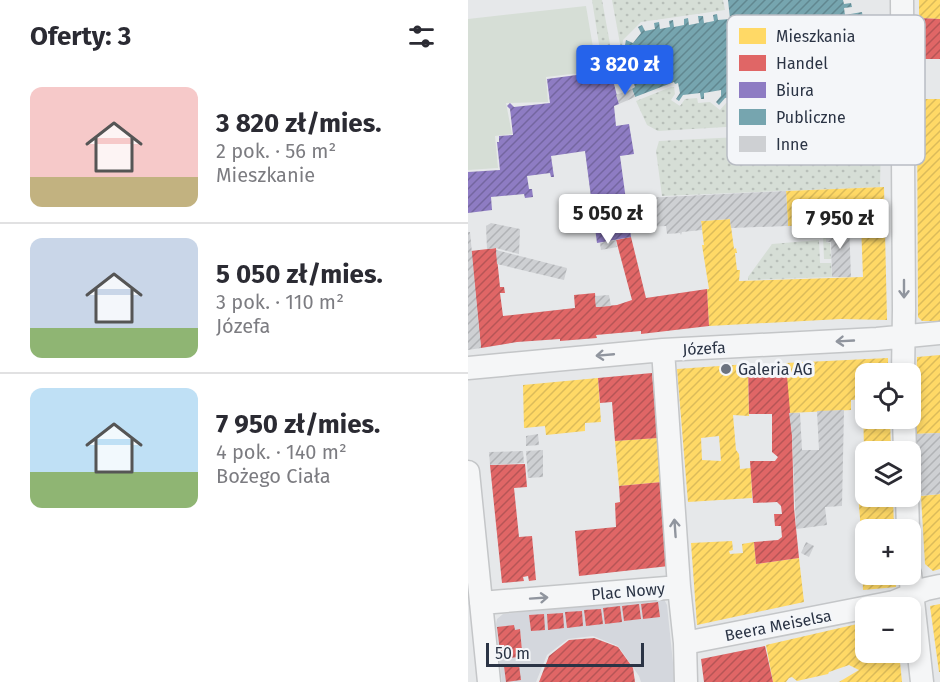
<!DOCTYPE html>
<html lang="pl">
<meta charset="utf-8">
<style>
body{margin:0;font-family:"Fira Sans",sans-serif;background:#f2f2f3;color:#2b2b33;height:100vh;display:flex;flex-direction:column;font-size:22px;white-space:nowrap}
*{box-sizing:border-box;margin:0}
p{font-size:20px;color:#7c7c81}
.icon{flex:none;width:33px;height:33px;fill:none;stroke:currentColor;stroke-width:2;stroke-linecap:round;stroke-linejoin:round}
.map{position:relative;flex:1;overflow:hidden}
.drawer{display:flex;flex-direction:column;background:#fff;width:468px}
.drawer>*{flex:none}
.fabs{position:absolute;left:387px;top:363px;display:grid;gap:12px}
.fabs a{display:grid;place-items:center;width:66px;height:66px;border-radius:12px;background:#fff;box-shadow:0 3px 9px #0003;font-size:30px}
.scale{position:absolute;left:18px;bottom:15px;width:158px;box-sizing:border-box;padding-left:6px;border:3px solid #2b3445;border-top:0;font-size:16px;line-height:21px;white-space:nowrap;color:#2b3445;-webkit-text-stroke:4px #f4f6f9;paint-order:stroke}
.price{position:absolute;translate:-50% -51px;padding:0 14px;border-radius:6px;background:#fff;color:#222;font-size:20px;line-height:39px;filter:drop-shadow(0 2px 3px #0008)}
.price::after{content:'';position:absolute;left:50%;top:36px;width:18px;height:14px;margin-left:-9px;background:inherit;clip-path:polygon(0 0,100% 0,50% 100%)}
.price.selected{background:#2563eb;color:#fff}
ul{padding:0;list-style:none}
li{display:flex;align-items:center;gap:18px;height:150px;padding:0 30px}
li+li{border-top:2px solid #e1e1e2}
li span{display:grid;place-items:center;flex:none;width:168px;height:120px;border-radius:12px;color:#555}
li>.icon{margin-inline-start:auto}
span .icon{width:72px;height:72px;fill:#fffc;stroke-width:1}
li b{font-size:26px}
h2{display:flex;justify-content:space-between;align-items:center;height:72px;padding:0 30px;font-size:26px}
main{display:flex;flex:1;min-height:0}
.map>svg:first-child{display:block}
.built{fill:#d4d7dd}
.grass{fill:url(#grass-dots)}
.garden{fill:#d6ded6}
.homes{fill:url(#homes-hatch);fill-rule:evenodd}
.shops{fill:url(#shops-hatch)}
.offices{fill:url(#offices-hatch)}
.public{fill:url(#public-hatch)}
.building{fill:url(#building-hatch)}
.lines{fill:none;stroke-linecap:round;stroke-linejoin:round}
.street-casing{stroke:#c4c6c8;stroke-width:25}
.street{stroke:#f5f6f7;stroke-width:22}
.oneway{stroke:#90959e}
.poi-dot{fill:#6c737f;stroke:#f4f6f9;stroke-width:2}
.labels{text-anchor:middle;stroke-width:6;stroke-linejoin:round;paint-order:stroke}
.street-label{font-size:16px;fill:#2b3445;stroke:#f4f6f9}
.poi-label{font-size:16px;fill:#2b3445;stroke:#f4f6f9;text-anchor:start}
.key{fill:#f4f6f9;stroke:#b8bcc3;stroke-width:1.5}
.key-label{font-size:16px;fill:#2b3445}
</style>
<main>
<section class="drawer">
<h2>Oferty: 3<svg class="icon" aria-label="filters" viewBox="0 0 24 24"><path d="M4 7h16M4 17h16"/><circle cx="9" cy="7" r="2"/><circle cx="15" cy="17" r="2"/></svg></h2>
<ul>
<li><span style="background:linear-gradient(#f6c9c9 75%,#c2b280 0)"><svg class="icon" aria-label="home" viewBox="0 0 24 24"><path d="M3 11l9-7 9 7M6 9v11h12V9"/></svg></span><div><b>3 820 zł/mies.</b><p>2 pok. · 56 m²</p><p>Mieszkanie</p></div></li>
<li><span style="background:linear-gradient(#c9d6e8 75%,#8fb573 0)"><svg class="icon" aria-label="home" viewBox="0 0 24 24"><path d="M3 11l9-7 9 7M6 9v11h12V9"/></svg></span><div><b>5 050 zł/mies.</b><p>3 pok. · 110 m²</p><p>Józefa</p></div></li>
<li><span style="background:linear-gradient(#bfe0f5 70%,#8fb573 0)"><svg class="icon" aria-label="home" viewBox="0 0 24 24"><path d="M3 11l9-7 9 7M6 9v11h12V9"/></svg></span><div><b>7 950 zł/mies.</b><p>4 pok. · 140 m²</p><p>Bożego Ciała</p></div></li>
</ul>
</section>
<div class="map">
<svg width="472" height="682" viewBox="0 0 472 682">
<defs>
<pattern id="grass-dots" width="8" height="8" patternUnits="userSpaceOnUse" patternTransform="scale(1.5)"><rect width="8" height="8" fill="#d6ded6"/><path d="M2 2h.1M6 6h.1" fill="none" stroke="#b8bfb9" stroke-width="1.8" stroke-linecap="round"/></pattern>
<pattern id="homes-hatch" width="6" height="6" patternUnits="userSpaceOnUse" patternTransform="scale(1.5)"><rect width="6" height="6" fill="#ffd966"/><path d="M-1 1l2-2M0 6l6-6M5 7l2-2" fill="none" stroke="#dbbb5a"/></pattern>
<pattern id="shops-hatch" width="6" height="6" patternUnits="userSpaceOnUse" patternTransform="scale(1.5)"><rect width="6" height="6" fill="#e06666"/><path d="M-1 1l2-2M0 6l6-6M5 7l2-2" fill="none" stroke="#b65556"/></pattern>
<pattern id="offices-hatch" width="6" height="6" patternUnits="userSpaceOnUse" patternTransform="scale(1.5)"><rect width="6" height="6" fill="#8e7cc3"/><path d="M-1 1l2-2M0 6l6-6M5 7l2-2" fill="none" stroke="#7466a0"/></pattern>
<pattern id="public-hatch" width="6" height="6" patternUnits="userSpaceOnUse" patternTransform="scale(1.5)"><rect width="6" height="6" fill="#76a5af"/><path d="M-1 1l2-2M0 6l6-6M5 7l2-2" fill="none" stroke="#618790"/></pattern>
<pattern id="building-hatch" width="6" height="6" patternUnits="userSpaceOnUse" patternTransform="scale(1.5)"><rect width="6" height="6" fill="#ced0d3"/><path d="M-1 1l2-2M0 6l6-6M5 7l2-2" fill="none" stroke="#b1b3b6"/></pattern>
</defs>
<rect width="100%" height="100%" fill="#e6e8ea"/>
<path class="built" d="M188,596L196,599L199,605L207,682H173L171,676L150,646L125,636L100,639L79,655L68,682H34L28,624L29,619L35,614Z"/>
<path class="grass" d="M124,0H134L148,77L136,76Z
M144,0H255L257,10L173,22L155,40L154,48L160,50L161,57L155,60Z
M203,87H206L207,94L203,100L212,106L217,99L229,98L230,103L242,102L252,110L258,103L271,101L272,107L283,106L282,96L307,93L309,124L190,131L179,125L168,101Z
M390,131L391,134H395L396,144L413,143L412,187L194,196L188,151L191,141Z
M339,225H361L362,234H358V242L362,243L363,259H356L355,236H339Z
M351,240L352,263H363L364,277L280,280V277L304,244Z"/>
<path class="garden" d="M118,6L129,71L78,77L80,102L38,103L44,134L27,136L30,168L0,170V19Z"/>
<path class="homes" d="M451,0H472V19L451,18Z
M449,99H472V321H454L450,317Z
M416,187L419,320L373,319L241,326L239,289H241L234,245H236L233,221L262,219L266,249L268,248L269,253H267L269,270H272L271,281L395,277L393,223L320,226L318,191Z
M472,355V433L447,434L449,357Z
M420,358V374H398V418H422L423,452H396L395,399L383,400V410L321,413L318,363Z
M280,364L281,416L265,415L268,450L271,454L272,469L283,468L284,498L220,502L209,369ZM251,436L253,461L234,460L233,438Z
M130,378L133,422L117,423V431L78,435L77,426L56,428L55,385Z
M190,438L194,482L151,486L147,441Z
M394,469H398V496H425L426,530H398V574H427L428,587L395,590L392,518L390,494H387V489L388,478H395Z
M472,494V569L465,571L457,564L453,496Z
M264,541L265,550L261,551L262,554L275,553L274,544L286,542L288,564L331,558L336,602L229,625L223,543Z
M472,604V672H471L462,606Z
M398,622V652H431L434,682H371L391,670L381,665L361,672L360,674L329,681L324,677L321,678L318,682H305L298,645Z"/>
<path class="shops" d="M451,18L472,19V59H451Z
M163,237L178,298L239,289L241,326L173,334V331L128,335L129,338L92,341V339L49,342L13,348L3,251L28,248L32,287H36L37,293H32L35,316L107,308L106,295L127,293L128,307L149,305L164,300L148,240Z
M280,364H318L324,435L326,508L331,558L288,564L286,542L310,540L314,537L313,526H307L306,514H314L313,506L309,502L285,503L282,461H307L310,457L304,452V414H281Z
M184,373L190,438L147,441L144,402L132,403L130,378Z
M57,464L59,487L46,488L51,537L64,536L68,580L61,581L60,576L55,577L56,581L34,583L22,465Z
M194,482L201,566L111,576L107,531L148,527L147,503L152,502L151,486Z
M190,602L192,617L175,619L173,604Z
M171,604L173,619L156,621L154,606Z
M152,606L154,622L137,624L135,608Z
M133,609L135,624L118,626L116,610Z
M114,611L115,626L99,628L97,612Z
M95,613L96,628L80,630L79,614Z
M76,614L77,630L63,631L61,615Z
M46,625L47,630L52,629L54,651L49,652L50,657L33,659L29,627Z
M126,638L150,647L165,668L167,682H71L81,656L101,640Z
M297,646L305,682H236L233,659Z
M51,665L53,680L38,682L36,666Z"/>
<path class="offices" d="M131,68H134L137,82L145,80L151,104L146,106L148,126L161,124L166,154L152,156L163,237L129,243L117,151L83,156L86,177H83L82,173L59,176L61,189H64L65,197L57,198L56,194L23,197L24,210L0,213V172L32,170L29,142H31V136L45,135L42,109L39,106L42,103L46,107L82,103L79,79L131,72Z"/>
<path class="public" d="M260,0H375L376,4L383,3L384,7L376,8L377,15L394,12L397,34L380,36L381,43L388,42L389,46L382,47L383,63L391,62V68L383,69L385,89L395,96L392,100L353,105L350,102L356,94L354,76L349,77L346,71L330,74V80H326L324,74L327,90L307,92V89L278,92L279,103H275L274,96L257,98L251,105L248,102L253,96V90L236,93V99H233L232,93L215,95L211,101L208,99L212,93L210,83L207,84L206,82L167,97L164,89L167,87L159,62L165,59L164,47L157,45L158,40L165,43L173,33L170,27L174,25L177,31L187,29L186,23L191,22L192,29L202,27L201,21L205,20L206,27L216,25V19L220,18L221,25L231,23L230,16H235L236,23L246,21L245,15L249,14L250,20L262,19Z"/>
<path class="building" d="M164,89L167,97L151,104L148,95Z
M318,191L320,226L263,228L262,219L233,221L234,230L214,232L213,235L212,233L199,234L198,226L161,228L157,199Z
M23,223L52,229L51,254L28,248L19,249L18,226Z
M362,224H381L383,277H364L363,242H358V235L362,234Z
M0,232H2L13,348L0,350Z
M148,240L149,247L133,250L132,243Z
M28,250L99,268L96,280L29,264Z
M141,295L143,306L128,307L127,296Z
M376,410L374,506L357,507L359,525L328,529L324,435L321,413H332L334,450H351L349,411Z
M472,433V494L450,496L447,434Z
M70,434L71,445L58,446V436Z
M75,450V477L60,478L58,451Z
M55,451L56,463L22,465L21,452Z
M338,542L346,546L341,557L333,553Z"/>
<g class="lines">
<g class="street-casing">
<path id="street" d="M434,0L436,310L435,374
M195,350L211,587L217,643L218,682
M0,368L195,350L409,339L472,333
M436,418L437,452
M0,472L21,682
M439,496L440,530
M442,574L454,682
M13,603L211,587
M217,643L426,602L458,589L472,586"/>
</g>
<use href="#street" class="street"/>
</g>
<defs><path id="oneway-shaft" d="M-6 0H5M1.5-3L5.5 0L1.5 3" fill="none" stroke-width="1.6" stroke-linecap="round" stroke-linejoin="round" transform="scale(1.5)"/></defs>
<g class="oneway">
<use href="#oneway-shaft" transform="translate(436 289) rotate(90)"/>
<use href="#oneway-shaft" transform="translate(377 341) rotate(177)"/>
<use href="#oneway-shaft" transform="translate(137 355) rotate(175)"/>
<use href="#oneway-shaft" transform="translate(207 528) rotate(-94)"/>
<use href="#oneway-shaft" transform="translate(71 598) rotate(-4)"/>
</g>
<circle class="poi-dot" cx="258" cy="369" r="6"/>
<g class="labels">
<g class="street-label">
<text transform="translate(236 348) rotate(-3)" y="6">Józefa</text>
<text transform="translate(160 591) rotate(-5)" y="6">Plac Nowy</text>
<text transform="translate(310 625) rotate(-11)" y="6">Beera Meiselsa</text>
</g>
<g class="poi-label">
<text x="270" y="375">Galeria AG</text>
</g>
</g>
<rect x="259" y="15" width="198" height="150" rx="9" class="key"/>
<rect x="271" y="28" width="27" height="16" fill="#ffd966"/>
<rect x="271" y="55" width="27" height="16" fill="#e06666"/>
<rect x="271" y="82" width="27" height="16" fill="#8e7cc3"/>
<rect x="271" y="109" width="27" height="16" fill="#76a5af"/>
<rect x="271" y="136" width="27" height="16" fill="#ced0d3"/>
<g class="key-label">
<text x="308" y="42">Mieszkania</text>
<text x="308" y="69">Handel</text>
<text x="308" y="96">Biura</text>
<text x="308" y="123">Publiczne</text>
<text x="308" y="150">Inne</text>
</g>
</svg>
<div class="fabs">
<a><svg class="icon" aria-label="locate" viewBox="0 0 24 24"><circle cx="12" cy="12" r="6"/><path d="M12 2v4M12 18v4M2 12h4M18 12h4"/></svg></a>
<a><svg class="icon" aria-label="layers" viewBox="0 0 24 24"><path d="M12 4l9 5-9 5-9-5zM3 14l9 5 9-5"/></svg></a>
<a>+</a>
<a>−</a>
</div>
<div class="scale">50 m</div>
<b class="price selected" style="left:157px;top:96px">3 820 zł</b>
<b class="price" style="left:140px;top:245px">5 050 zł</b>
<b class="price" style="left:372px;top:250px">7 950 zł</b>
</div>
</main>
